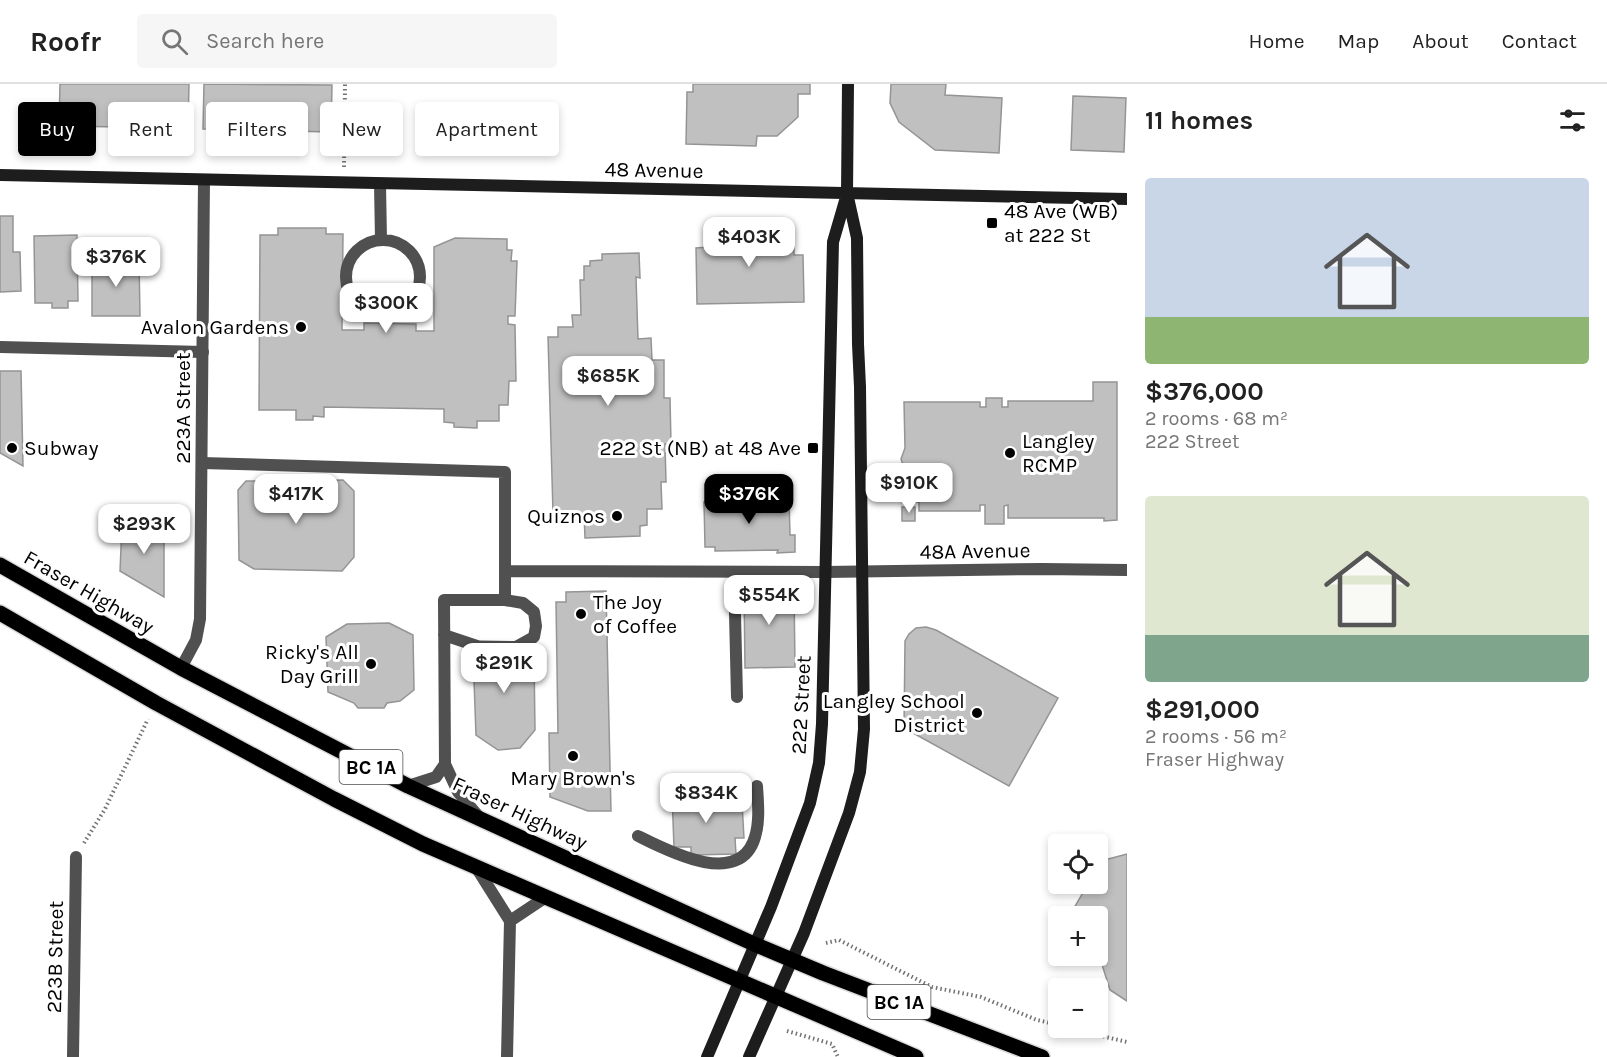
<!DOCTYPE html>
<meta charset="utf-8">
<style>
body{margin:0;font-family:Karla,sans-serif;background:#f6f6f6;color:#222;height:100vh;display:flex;flex-direction:column;font-size:22px;white-space:nowrap}
*{box-sizing:border-box;margin:0}
p{font-size:20px;color:#767676}
.icon{flex:none;width:33px;height:33px;fill:none;stroke:currentColor;stroke-width:2;stroke-linecap:round;stroke-linejoin:round}
.map{position:relative;flex:1;overflow:hidden}
.sheet{display:flex;flex-direction:column;background:#fff;width:480px}
.sheet>*{flex:none}
.guide{position:absolute;left:18px;top:18px;width:570px;height:54px;display:flex;gap:12px}
.controls{position:absolute;left:1048px;top:750px;display:grid;gap:12px}
.controls a{display:grid;place-items:center;width:60px;height:60px;border-radius:6px;background:#fff;box-shadow:0 3px 9px #0003;font-size:30px}
.price{position:absolute;translate:-50% -51px;padding:0 14px;border-radius:12px;background:#fff;color:#222;font-size:20px;line-height:39px;filter:drop-shadow(0 2px 3px #0008)}
.price::after{content:'';position:absolute;left:50%;top:36px;width:18px;height:14px;margin-left:-9px;background:inherit;clip-path:polygon(0 0,100% 0,50% 100%)}
.price.current{background:#000;color:#fff}
ul{padding:0;list-style:none}
li{display:grid;align-content:center;gap:12px;height:318px;padding:0 18px}
li span{display:grid;place-items:center;height:186px;border-radius:6px;color:#555}
li>.icon{margin-inline-start:auto}
span .icon{width:108px;height:108px;fill:#fffc;stroke-width:1}
li b{font-size:26px}
h2{display:flex;justify-content:space-between;align-items:center;height:72px;padding:0 18px;font-size:26px}
.tag{padding:0 21px;border-radius:6px;background:#fff;box-shadow:0 3px 9px #0003;font-size:21px;line-height:54px}
.tag.current{background:#000;color:#fff}
header{display:flex;align-items:center;gap:36px;box-sizing:border-box;height:84px;padding:0 30px;background:#fff;border-bottom:2px solid #e0e0e0}
header strong{font-size:28px}
nav{display:flex;gap:33px;margin-inline-start:auto;font-size:21px}
.search{width:420px;height:54px;background:#f6f6f6;display:flex;align-items:center;gap:15px;box-sizing:border-box;padding:0 21px;border-radius:6px;color:#767676;font-size:22px}
main{display:flex;flex:1;min-height:0}
.map>svg:first-child{display:block}
.building{fill:#c0c0c0;stroke:#949494;stroke-width:1.5}
.lines{fill:none;stroke-linecap:round;stroke-linejoin:round}
.primary-casing{stroke:#dbdbdb;stroke-width:18}
.path{stroke:#727272;stroke-width:4;stroke-dasharray:1.5 3;stroke-linecap:butt}
.lane{stroke:#505050;stroke-width:12}
.street{stroke:#505050;stroke-width:12}
.secondary{stroke:#1d1d1d;stroke-width:12}
.primary{stroke:#000;stroke-width:15}
.poi-dot{fill:#000;stroke:#fff;stroke-width:2}
.labels{text-anchor:middle;stroke-width:6;stroke-linejoin:round;paint-order:stroke}
.shield{fill:#fff;stroke:#4c4c4c;stroke-width:1.5}
.shield-label{font-size:20px;font-weight:bold;fill:#000}
.street-label{font-size:21px;fill:#000;stroke:#fff}
.poi-label{font-size:21px;fill:#000;stroke:#fff;text-anchor:end}
</style>
<header>
<strong>Roofr</strong>
<div class="search"><svg class="icon" aria-label="search" viewBox="0 0 24 24"><circle cx="10" cy="10" r="6"/><path d="M15 15l6 6"/></svg>Search here</div>
<nav><a>Home</a><a>Map</a><a>About</a><a>Contact</a></nav>
</header>
<main>
<div class="map">
<svg width="1127" height="973" viewBox="0 0 1127 973">
<rect width="100%" height="100%" fill="#fff"/>
<path class="building" d="M60,0H189L188,44L59,42Z
M204,0L332,1L331,48L203,45Z
M693,0H810V10H798V33L777,52H757L756,62L686,60L687,8H693Z
M891,0H946L945,11L1002,14L999,69L935,66L899,38L890,19Z
M1073,12L1126,14L1124,68L1071,66Z
M0,132H13V168H20L21,207L0,208Z
M278,144H326V150H343L342,246H364V239L416,240V247H434V163L455,154L507,155V166H512L511,177H517L515,232H508V240L515,241L516,297H509L508,321H499V337H477V344L454,343V339L444,338V325L324,323V333L313,332V336H296V326H259L260,151H278Z
M782,145L785,152L794,154V171H803L804,218L697,220L696,164L709,163L708,147Z
M77,151L78,217H68V224H52V219H35L34,152Z
M639,169L640,194L636,193L638,255L651,254L652,276H664V314H670L671,360H665L666,398H661L662,425H647V441L640,442V452L585,454L584,429H553L548,253H558V243H573L572,231H581L580,196H584V182H590V177L602,176V170Z
M139,176L140,232H92V177Z
M0,287H21L23,382L0,369Z
M1093,298H1117V436L1104,437V434H1008V421L1004,422V440H985V421H980V427H919V418H905V387L901,375L905,364L904,318H980V323H986V314H1002V323H1008V317H1093Z
M343,396L354,407V473L342,487L254,485L239,476L238,406L246,397Z
M789,414L790,451H795V468L777,469L778,466L715,467V463H705L704,418H709V415Z
M902,423H915V437H902Z
M164,440V513L120,487L122,441Z
M788,500V506L794,505L795,583L745,584L744,505L748,506V501Z
M606,507L611,727H588L550,713L549,649H558L556,518H566V508Z
M389,539L413,551L414,606L400,617L387,619L384,624H358L354,619L328,608L326,553L347,540Z
M926,543L936,546L1058,614L1009,702L904,644L905,557L909,550L916,544Z
M481,557L517,558L534,573L535,646L520,664L498,666L476,651L473,569Z
M719,708L720,720L742,719L744,754H735L736,770L691,771V763H674L672,710Z
M1127,770V917L1110,906L1098,868V832H1072L1071,829L1088,800H1098V782L1101,777Z"/>
<g class="lines">
<g class="primary-casing">
<path id="primary" d="M0,481L181,584L408,702L754,860L823,889L1042,973
M0,529L156,619L334,715L423,760L916,973"/>
</g>
<path class="path" d="M344,83L345,0
M84,759L105,725L148,635
M826,859L839,856L932,903L981,913L1037,936L1059,941
M1068,944L1127,958
M787,947L832,960L838,973"/>
<path class="lane" d="M380,100L381,156
M346 193a37 37 0 1 1 74 0a37 37 0 1 1-74 0Z
M0,263L203,268
M202,379L505,388V516H444L445,680L436,693L408,702
M505,487L825,488
M734,488L737,613
M444,551L480,563H516L534,553L536,542L534,528L523,519L505,516
M445,680L458,708L479,733
M638,752C668,767 740,805 755,753C760,737 758,719 757,702
M476,783L510,837L507,973
M510,837L546,813"/>
<path class="street" d="M825,488L1042,485L1127,486
M181,584L196,556L200,535L204,96
M73,973L76,773"/>
<path class="secondary" d="M0,91L1127,115
M707,973L771,823L810,719L819,679L822,640L833,158L847,110
M749,973L804,849L849,729L860,688L864,645L860,303L858,260L857,154L847,109L848,0"/>
<use href="#primary" class="primary"/>
</g>
<g class="poi-dot">
<rect x="986" y="133" width="12" height="12" rx="3"/>
<circle cx="301" cy="243" r="6"/>
<circle cx="12" cy="364" r="6"/>
<rect x="807" y="358" width="12" height="12" rx="3"/>
<circle cx="1010" cy="369" r="6"/>
<circle cx="617" cy="432" r="6"/>
<circle cx="581" cy="530" r="6"/>
<circle cx="371" cy="580" r="6"/>
<circle cx="977" cy="629" r="6"/>
<circle cx="573" cy="672" r="6"/>
</g>
<g class="labels">
<g class="shield">
<rect x="339.5" y="666" width="63" height="34" rx="4.5"/>
<rect x="867.5" y="901" width="63" height="34" rx="4.5"/>
</g>
<g class="shield-label">
<text x="371" y="690">BC 1A</text>
<text x="899" y="925">BC 1A</text>
</g>
<g class="street-label">
<text transform="translate(654 86) rotate(1)" y="7">48 Avenue</text>
<text transform="translate(183 324) rotate(-90)" y="7">223A Street</text>
<text transform="translate(975 467) rotate(-1)" y="7">48A Avenue</text>
<text transform="translate(89 508) rotate(30)" y="7">Fraser Highway</text>
<text transform="translate(801 621) rotate(-87)" y="7">222 Street</text>
<text transform="translate(520 729) rotate(25)" y="7">Fraser Highway</text>
<text transform="translate(55 873) rotate(-89)" y="7">223B Street</text>
</g>
<g class="poi-label">
<text x="1004" y="134" text-anchor="start">48 Ave (WB)<tspan x="1004" dy="24">at 222 St</tspan></text>
<text x="289" y="250">Avalon Gardens</text>
<text x="1022" y="364" text-anchor="start">Langley<tspan x="1022" dy="24">RCMP</tspan></text>
<text x="24" y="371" text-anchor="start">Subway</text>
<text x="801" y="371">222 St (NB) at 48 Ave</text>
<text x="605" y="439">Quiznos</text>
<text x="593" y="525" text-anchor="start">The Joy<tspan x="593" dy="24">of Coffee</tspan></text>
<text x="359" y="575">Ricky's All<tspan x="359" dy="24">Day Grill</tspan></text>
<text x="965" y="624">Langley School<tspan x="965" dy="24">District</tspan></text>
<text x="573" y="701" text-anchor="middle">Mary Brown's</text>
</g>
</g>
</svg>
<div class="controls">
<a><svg class="icon" aria-label="locate" viewBox="0 0 24 24"><circle cx="12" cy="12" r="6"/><path d="M12 2v4M12 18v4M2 12h4M18 12h4"/></svg></a>
<a>+</a>
<a>−</a>
</div>
<b class="price" style="left:749px;top:184px">$403K</b>
<b class="price" style="left:116px;top:204px">$376K</b>
<b class="price" style="left:386px;top:250px">$300K</b>
<b class="price" style="left:608px;top:323px">$685K</b>
<b class="price" style="left:909px;top:430px">$910K</b>
<b class="price" style="left:296px;top:441px">$417K</b>
<b class="price current" style="left:749px;top:441px">$376K</b>
<b class="price" style="left:144px;top:471px">$293K</b>
<b class="price" style="left:769px;top:542px">$554K</b>
<b class="price" style="left:504px;top:610px">$291K</b>
<b class="price" style="left:706px;top:740px">$834K</b>
<div class="guide">
<a class="tag current">Buy</a>
<a class="tag">Rent</a>
<a class="tag">Filters</a>
<a class="tag">New</a>
<a class="tag">Apartment</a>
</div>
</div>
<section class="sheet">
<h2>11 homes<svg class="icon" aria-label="filters" viewBox="0 0 24 24"><path d="M4 7h16M4 17h16"/><circle cx="9" cy="7" r="2"/><circle cx="15" cy="17" r="2"/></svg></h2>
<ul>
<li><span style="background:linear-gradient(#c9d6e8 75%,#8fb573 0)"><svg class="icon" aria-label="home" viewBox="0 0 24 24"><path d="M3 11l9-7 9 7M6 9v11h12V9"/></svg></span><div><b>$376,000</b><p>2 rooms · 68 m²</p><p>222 Street</p></div></li>
<li><span style="background:linear-gradient(#dfe7d0 75%,#7fa58c 0)"><svg class="icon" aria-label="home" viewBox="0 0 24 24"><path d="M3 11l9-7 9 7M6 9v11h12V9"/></svg></span><div><b>$291,000</b><p>2 rooms · 56 m²</p><p>Fraser Highway</p></div></li>
</ul>
</section>
</main>
